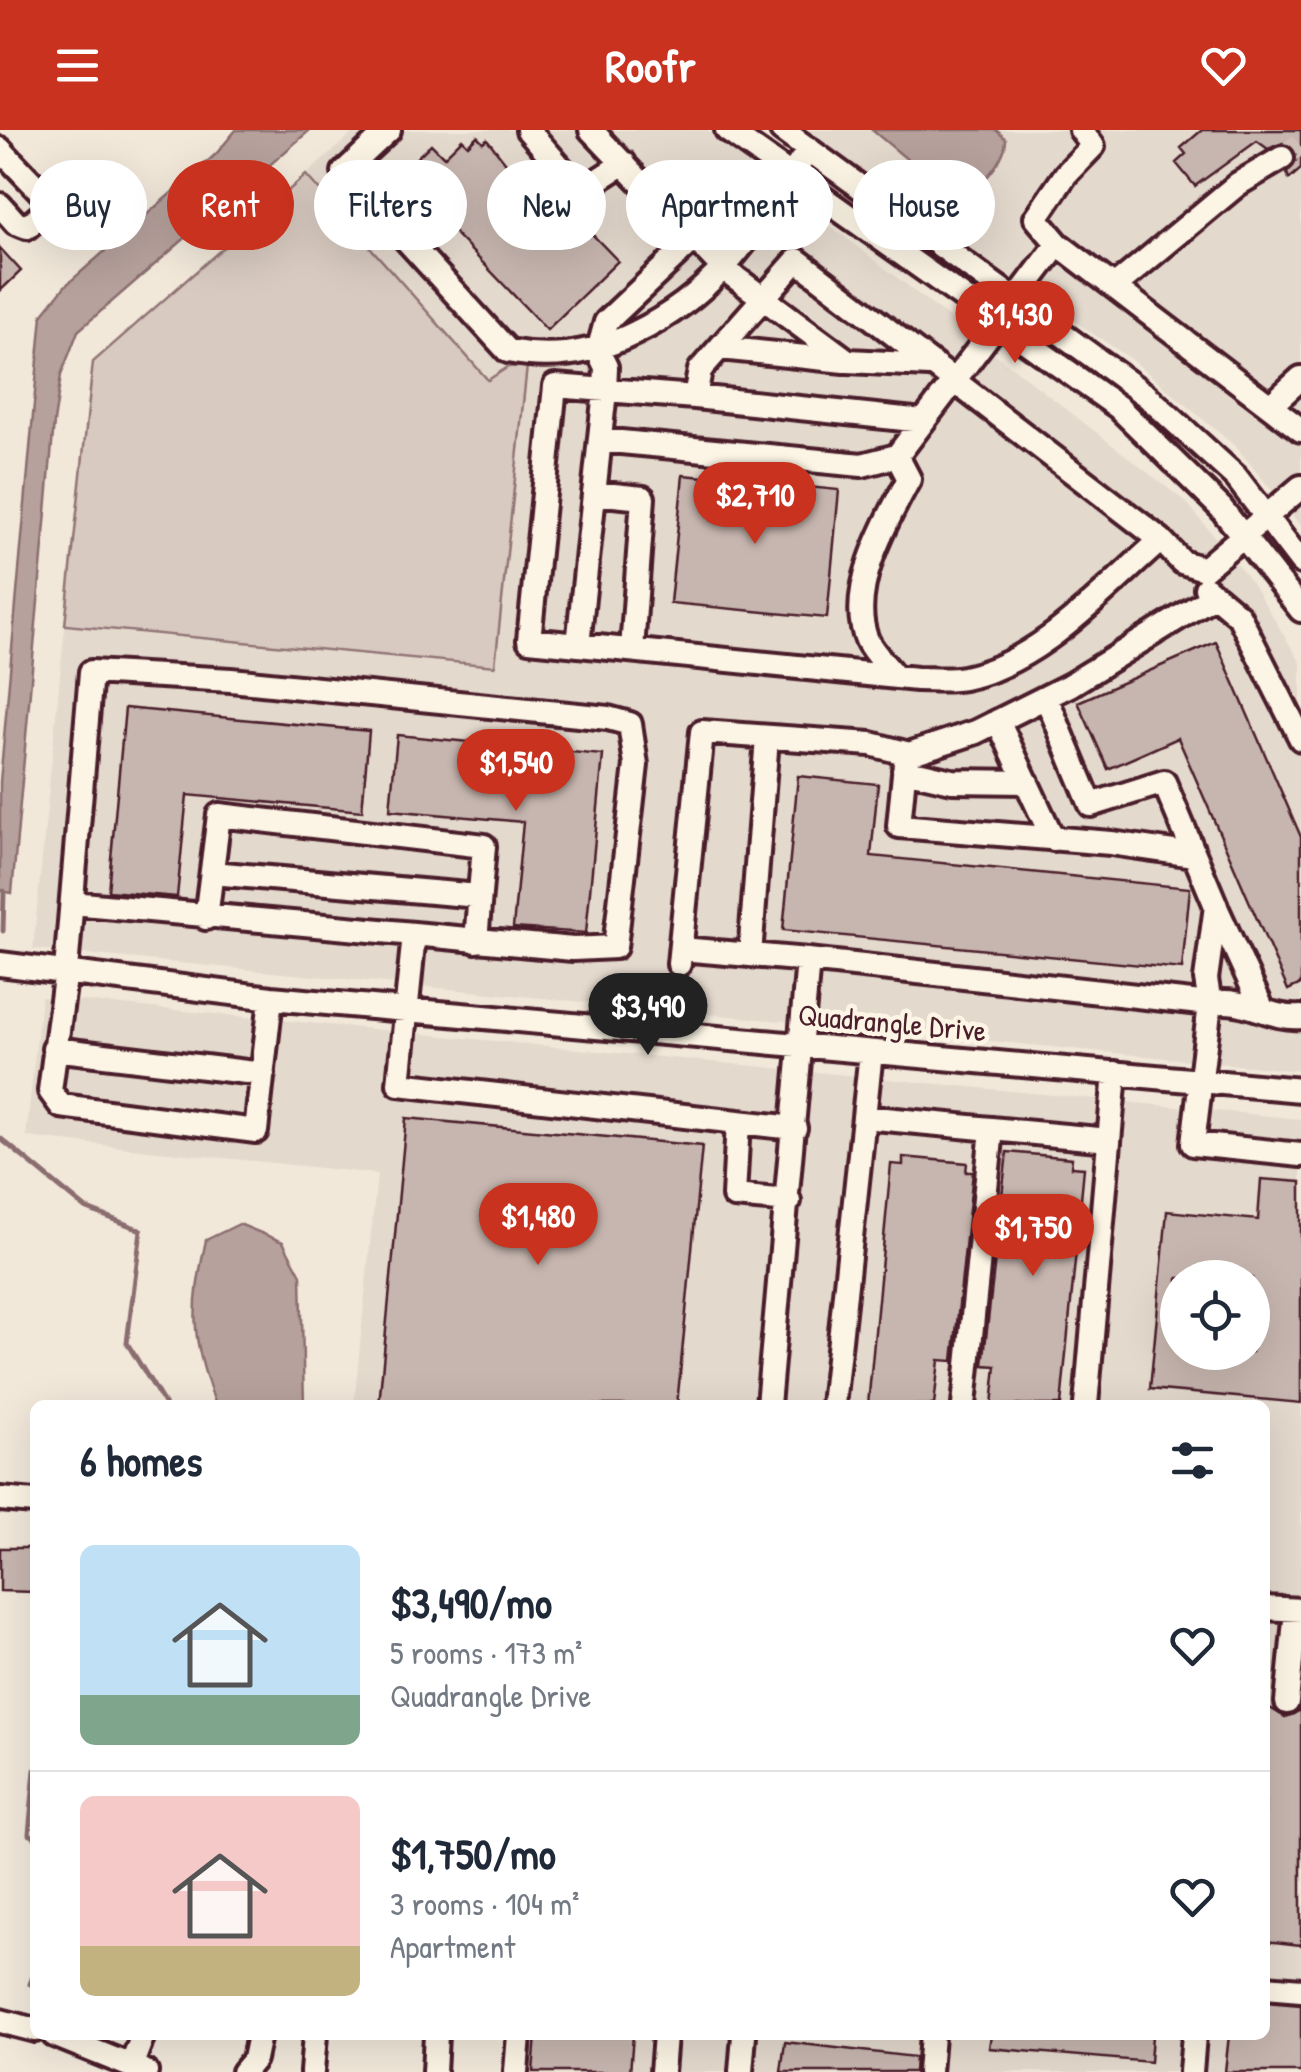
<!DOCTYPE html>
<meta charset="utf-8">
<style>
body{margin:0;font-family:"Patrick Hand",sans-serif;background:#f6f6f7;color:#1f2937;height:100vh;display:flex;flex-direction:column;font-size:38px;white-space:nowrap}
*{box-sizing:border-box;margin:0}
p{font-size:32px;color:#747a83}
.icon{flex:none;width:55px;height:55px;fill:none;stroke:currentColor;stroke-width:2;stroke-linecap:round;stroke-linejoin:round}
.map{position:relative;flex:1;overflow:hidden}
.side{position:absolute;left:30px;top:1270px;width:1240px;height:640px;display:flex;flex-direction:column;background:#fff;border-radius:15px;box-shadow:0 10px 40px #0002}
.side>*{flex:none}
.hud{position:absolute;left:30px;top:30px;width:1242px;height:90px;display:flex;gap:20px}
.buttons{position:absolute;left:1160px;top:1130px;display:grid;gap:20px}
.buttons a{display:grid;place-items:center;width:110px;height:110px;border-radius:50%;background:#fff;box-shadow:0 10px 40px #0002;font-size:50px}
.price{position:absolute;translate:-50% -85px;padding:0 22px;border-radius:35px;background:#c8321e;color:#fff;font-size:32px;line-height:65px;filter:drop-shadow(0 2px 5px #0008)}
.price::after{content:'';position:absolute;left:50%;top:60px;width:30px;height:22px;margin-left:-15px;background:inherit;clip-path:polygon(0 0,100% 0,50% 100%)}
.price.current{background:#222;color:#fff}
ul{padding:0;list-style:none}
li{display:flex;align-items:center;gap:30px;height:250px;padding:0 50px}
li+li{border-top:2px solid #e0e1e3}
li span{display:grid;place-items:center;flex:none;width:280px;height:200px;border-radius:15px;color:#555}
li>.icon{margin-inline-start:auto}
span .icon{width:120px;height:120px;fill:#fffc;stroke-width:1}
li b{font-size:42px}
h2{display:flex;justify-content:space-between;align-items:center;height:120px;padding:0 50px;font-size:42px}
.pill{padding:0 35px;border-radius:45px;background:#fff;box-shadow:0 10px 40px #0002;font-size:35px;line-height:90px}
.pill.current{background:#c8321e;color:#fff}
header{display:flex;justify-content:space-between;align-items:center;height:130px;padding:0 50px;background:#c8321e;color:#fff;font-size:45px;font-weight:800}
.map>svg:first-child{display:block}
.built{fill:#e4d9cd;fill-rule:evenodd}
.green{fill:#d8cac0;stroke:#917476;stroke-width:2.5}
.water{fill:#b6a19c;stroke:#8b6d6f;stroke-width:2.5}
.lines{fill:none;stroke-linecap:round;stroke-linejoin:round}
.stream{stroke:#8b6d6f;stroke-width:5}
.building{fill:#c7b6af;stroke:#4a1f2b;stroke-width:2.5;fill-rule:evenodd}
.minor-tunnel{stroke:#d0c0b7;stroke-width:22;stroke-dasharray:22 11;stroke-linecap:butt}
.minor-casing{stroke:#4a1f2b;stroke-width:30}
.minor{stroke:#fcf5e5;stroke-width:22}
.labels{text-anchor:middle;stroke-width:9;stroke-linejoin:round;paint-order:stroke}
.street-label{font-size:30px;fill:#4a1f2b;stroke:#fcf5e5}
</style>
<header><svg class="icon" aria-label="menu" viewBox="0 0 24 24"><path d="M4 6h16M4 12h16M4 18h16"/></svg>Roofr<svg class="icon" aria-label="heart" viewBox="0 0 24 24"><path d="M12 20l-8-8c-3-5 5-10 8-4 3-6 11-1 8 4z"/></svg></header>
<div class="map">
<svg width="1301" height="1942" viewBox="0 0 1301 1942">
<rect width="100%" height="100%" fill="#f1e8da"/>
<filter id="ink" filterUnits="userSpaceOnUse"><feTurbulence type="fractalNoise" baseFrequency=".01" numOctaves="2"/><feDisplacementMap in="SourceGraphic" scale="20" xChannelSelector="R" yChannelSelector="G"/><feConvolveMatrix kernelMatrix="1 2 1 2 8 2 1 2 1" color-interpolation-filters="sRGB"/></filter>
<g filter="url(#ink)">
<path class="built" d="M356,0H707L1187,373L1252,453L1301,533V941L33,819L65,495L495,536L489,250L306,45Z
M807,0H1301V396L1236,317L1131,229L989,135Z
M41,867L1301,989V1942H506L509,1905H1265V1275H354L377,1044L26,1007ZM1178,1148H1252V1222H1178Z"/>
<path class="green" d="M306,45L488,250L508,237L527,236L495,536L65,495L93,232Z"/>
<path class="water" d="M236,0H310L78,201L61,245L54,292L12,763L0,761V652L42,185L65,156L216,24Z
M872,0H996L1006,9C1006,28 981,60 962,64L921,41Z
M239,1094L283,1112L301,1145L304,1275H216C190,1207 191,1180 206,1110Z"/>
<g class="lines">
<path class="stream" d="M3,801L4,761
M0,1008L85,1078L141,1100L127,1213L165,1275
M35,1640L29,1704L35,1707
M30,1854L35,1842"/>
</g>
<path class="building" d="M1202,0H1301V39L1289,49L1287,43L1297,29L1294,20L1283,13L1268,19L1257,11L1195,56L1176,33L1186,24L1181,18Z
M477,6L483,12L487,9L516,46L521,42L534,56L539,52L550,63L546,68L580,104L586,98L618,131L547,200L399,45L431,14L444,27L462,9L468,15Z
M0,118L21,141L0,161Z
M683,345L839,360L827,488L670,473Z
M1216,512L1301,707V854L1288,860L1178,608L1108,639L1078,572Z
M125,578L369,601L362,681L187,665L177,767L108,761Z
M397,605L603,625L586,803L513,798L523,692L390,680Z
M798,646L878,654L871,726L1190,758L1182,839L783,800Z
M406,988L702,1016L677,1275H379Z
M1007,1022L1072,1028L1071,1037L1084,1038L1061,1275H992L996,1236L983,1235Z
M903,1027L967,1033L966,1042H973L953,1231L939,1230L934,1275H868L891,1034L903,1035Z
M1261,1049L1301,1052V1273L1150,1259L1167,1081L1258,1090ZM1178,1148H1252V1222H1178Z
M0,1418H35V1462L0,1461Z
M1265,1575L1285,1587L1301,1580V1815L1265,1811Z
M1265,1872L1301,1875V1942H1225L1229,1905H1265Z
M536,1905H633L630,1942H533Z
M991,1905H1152L1150,1932L989,1918Z
M785,1912L915,1927L914,1942H781Z"/>
<g class="lines">
<path class="minor-tunnel" d="M1282,28L1301,13"/>
<g class="minor-casing">
<path id="minor" d="M389,0L344,42L508,221C553,230 595,223 635,203C723,160 756,97 809,19
M528,0L581,61L624,33
M591,0L724,139L848,231L929,235
M727,0L1118,277L1221,378L1301,480
M782,0L1147,266L1236,347L1301,432
M0,19L46,67L47,80L27,97L16,93L0,75
M1058,114L1036,88L1066,44L1093,16L1081,0
M1114,157L1238,54L1282,28
M720,218L844,231
M695,267L923,291
M1270,276L1301,248
M600,310L862,335L897,326L1058,114L1301,300
M594,363L643,368L632,520
M1161,410C1104,459 1041,533 964,548C949,551 932,549 917,549L529,510L555,256L695,267L700,240L797,130L1161,410L1182,432L1204,439L1301,357
M1206,458L1239,486L1301,609
M578,515L605,261L606,237L598,221L606,192L695,108
M895,547C886,535 873,523 867,510C846,461 887,390 909,349L897,326
M998,591L1053,709
M906,623L899,696L1111,713L1194,725
M904,640L952,651L1027,652
M212,743L479,766
M72,773L414,804
M1216,777L1262,878
M206,788L219,685L484,716L476,811
M681,819L808,830L768,1275
M750,825L767,608
M808,830L1210,874L1206,849L1216,776L1164,652L1091,675L1046,567
M0,834L271,868L1301,960
M679,834L702,602L871,614L909,624L976,602L1070,555L1214,466
M271,868L256,1001L61,976L50,961L66,840L91,542L231,550L608,588L630,594L636,635L615,817L573,819L414,804L399,954L738,992
M1301,887C1269,890 1243,865 1210,874L1193,1014L1301,1025
M54,919L263,944
M864,987L1109,1010
M789,1071L734,1066L738,992L795,998
M833,1275L871,922
M964,1275L992,999
M1086,1275L1115,943
M0,1369L35,1372
M1265,1478L1301,1480
M1287,1572L1296,1480
M1265,1857L1301,1860
M0,1891L35,1900
M54,1905L146,1942
M132,1934L143,1905
M243,1942L254,1929L259,1905
M312,1942L315,1905
M434,1942L436,1905
M516,1942L519,1905
M662,1942L665,1905
M741,1942L744,1905
M929,1942L932,1905
M1191,1942L1194,1905"/>
</g>
<use href="#minor" class="minor"/>
</g>
</g>
<g class="labels">
<g class="street-label">
<text transform="translate(892 893) rotate(5)" y="10">Quadrangle Drive</text>
</g>
</g>
</svg>
<div class="buttons">
<a><svg class="icon" aria-label="locate" viewBox="0 0 24 24"><circle cx="12" cy="12" r="6"/><path d="M12 2v4M12 18v4M2 12h4M18 12h4"/></svg></a>
</div>
<b class="price" style="left:1015px;top:236px">$1,430</b>
<b class="price" style="left:755px;top:417px">$2,710</b>
<b class="price" style="left:516px;top:684px">$1,540</b>
<b class="price current" style="left:648px;top:928px">$3,490</b>
<b class="price" style="left:538px;top:1138px">$1,480</b>
<b class="price" style="left:1033px;top:1149px">$1,750</b>
<div class="hud">
<a class="pill">Buy</a>
<a class="pill current">Rent</a>
<a class="pill">Filters</a>
<a class="pill">New</a>
<a class="pill">Apartment</a>
<a class="pill">House</a>
</div>
<section class="side">
<h2>6 homes<svg class="icon" aria-label="filters" viewBox="0 0 24 24"><path d="M4 7h16M4 17h16"/><circle cx="9" cy="7" r="2"/><circle cx="15" cy="17" r="2"/></svg></h2>
<ul>
<li><span style="background:linear-gradient(#bfe0f5 75%,#7fa58c 0)"><svg class="icon" aria-label="home" viewBox="0 0 24 24"><path d="M3 11l9-7 9 7M6 9v11h12V9"/></svg></span><div><b>$3,490/mo</b><p>5 rooms · 173 m²</p><p>Quadrangle Drive</p></div><svg class="icon" aria-label="heart" viewBox="0 0 24 24"><path d="M12 20l-8-8c-3-5 5-10 8-4 3-6 11-1 8 4z"/></svg></li>
<li><span style="background:linear-gradient(#f6c9c9 75%,#c2b280 0)"><svg class="icon" aria-label="home" viewBox="0 0 24 24"><path d="M3 11l9-7 9 7M6 9v11h12V9"/></svg></span><div><b>$1,750/mo</b><p>3 rooms · 104 m²</p><p>Apartment</p></div><svg class="icon" aria-label="heart" viewBox="0 0 24 24"><path d="M12 20l-8-8c-3-5 5-10 8-4 3-6 11-1 8 4z"/></svg></li>
</ul>
</section>
</div>
